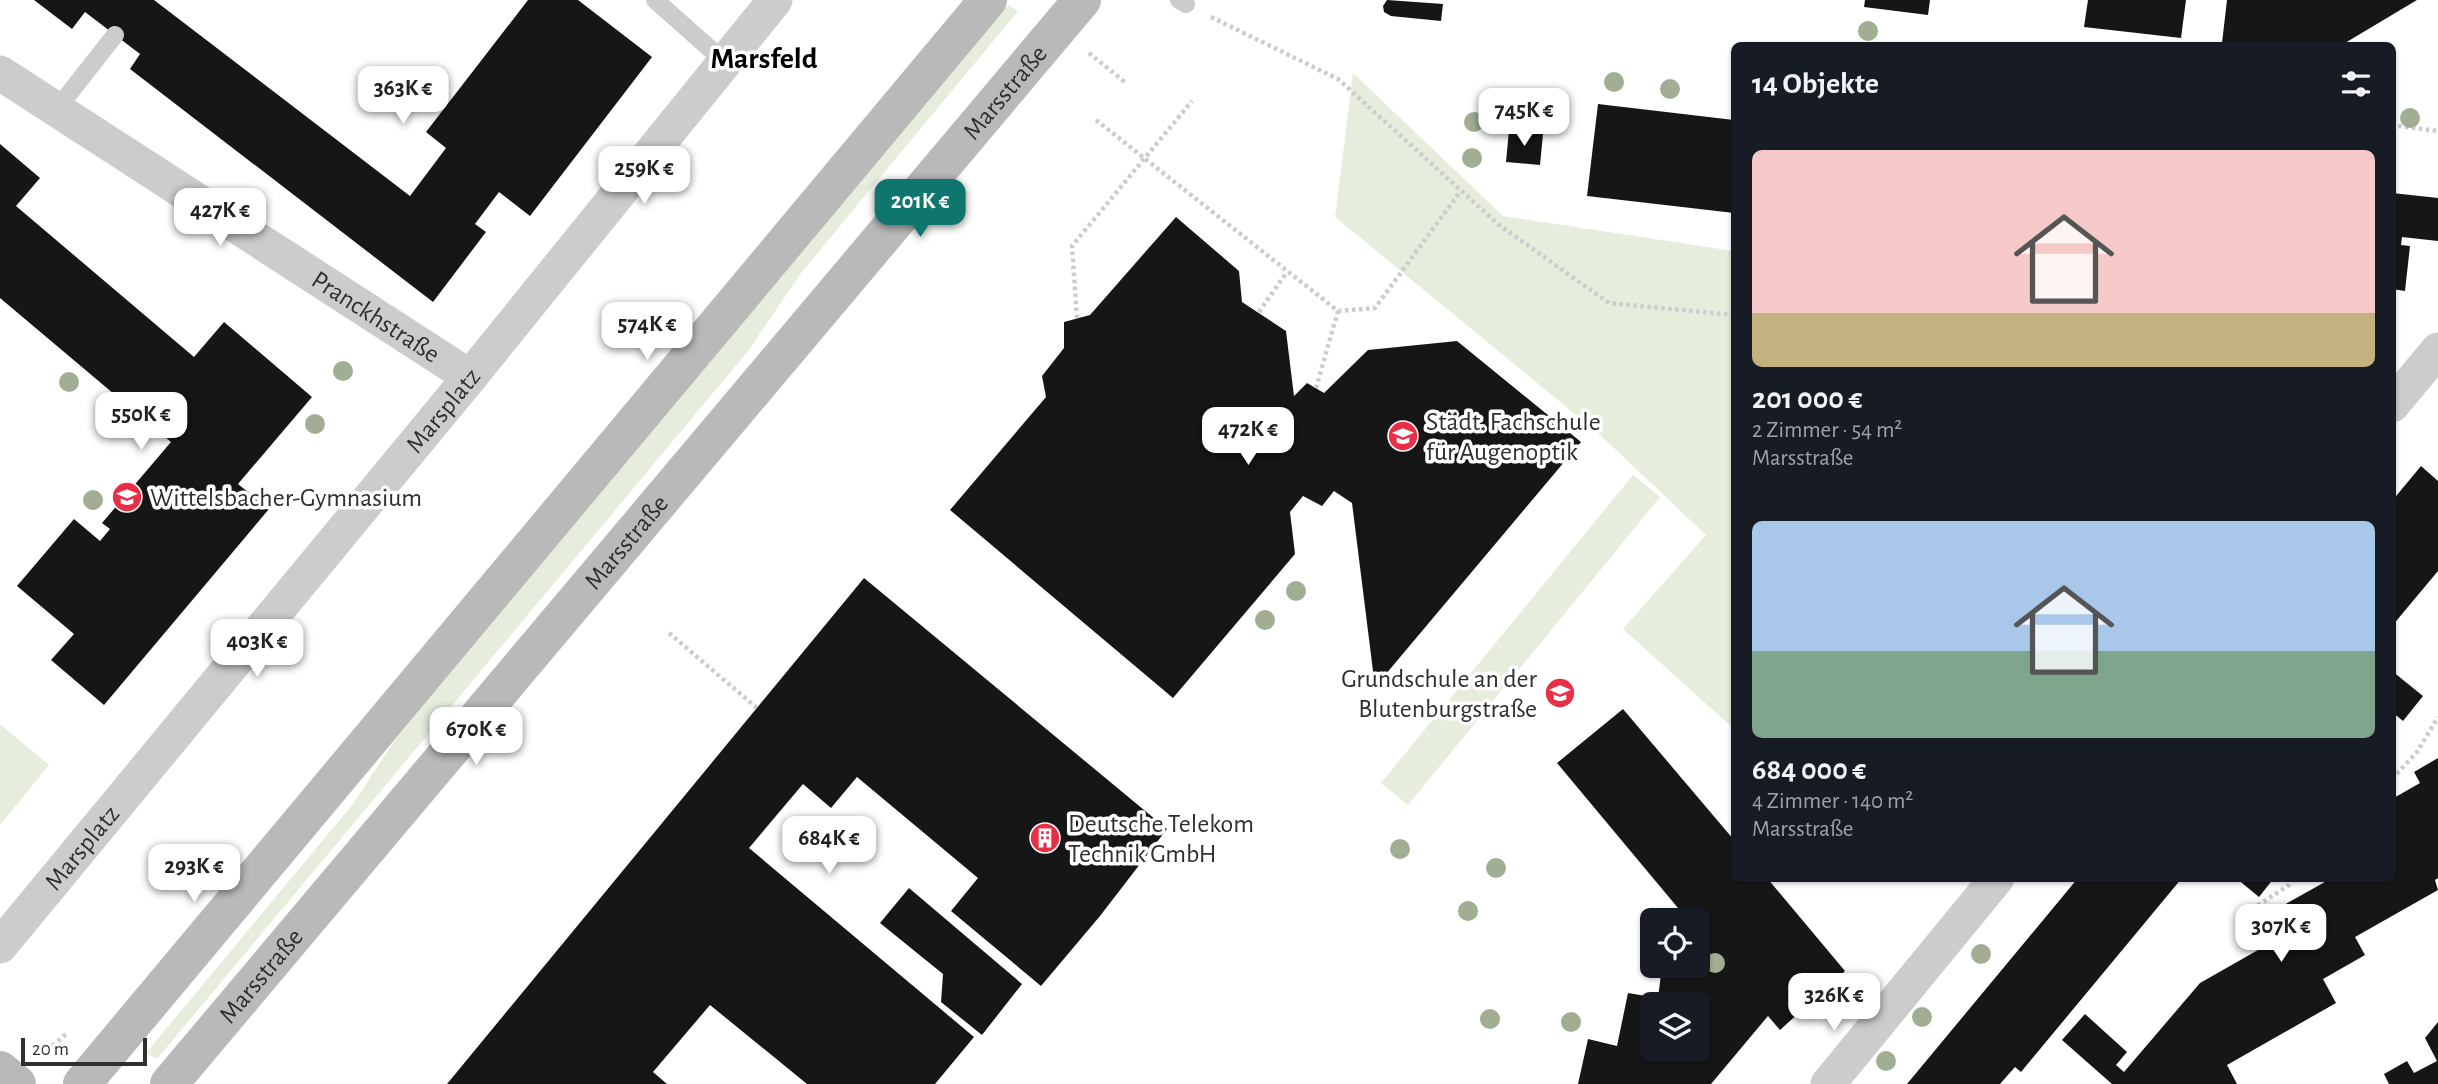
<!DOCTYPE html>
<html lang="de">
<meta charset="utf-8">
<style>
body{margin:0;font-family:"Alegreya Sans",sans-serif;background:#242831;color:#f1f3f6;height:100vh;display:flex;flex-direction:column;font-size:26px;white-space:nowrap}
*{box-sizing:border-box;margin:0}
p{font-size:23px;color:#9ea1a6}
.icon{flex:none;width:38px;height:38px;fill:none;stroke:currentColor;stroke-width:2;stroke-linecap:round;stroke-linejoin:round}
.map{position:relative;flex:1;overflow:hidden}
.drawer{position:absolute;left:1731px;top:42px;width:665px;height:840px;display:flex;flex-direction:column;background:#171b24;border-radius:10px;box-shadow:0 2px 5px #0004}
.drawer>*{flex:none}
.fabs{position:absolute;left:1640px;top:908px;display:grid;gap:14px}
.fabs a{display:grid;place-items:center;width:70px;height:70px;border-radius:10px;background:#171b24;box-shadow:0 2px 5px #0004;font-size:35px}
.scale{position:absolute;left:21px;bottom:18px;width:126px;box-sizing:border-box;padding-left:7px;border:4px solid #2f2f2f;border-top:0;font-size:19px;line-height:24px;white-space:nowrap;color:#2f2f2f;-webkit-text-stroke:5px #fff;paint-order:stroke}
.price{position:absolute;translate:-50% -60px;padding:0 16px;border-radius:14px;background:#fff;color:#222;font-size:23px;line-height:46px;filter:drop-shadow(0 2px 4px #0008)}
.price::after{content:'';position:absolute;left:50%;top:42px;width:21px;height:16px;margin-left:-10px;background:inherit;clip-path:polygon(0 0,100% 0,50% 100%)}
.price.selected{background:#0f766e;color:#fff}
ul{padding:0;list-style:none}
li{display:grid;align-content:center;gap:14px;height:371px;padding:0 21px}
li span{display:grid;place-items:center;height:217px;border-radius:10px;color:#555}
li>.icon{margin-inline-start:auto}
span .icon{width:126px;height:126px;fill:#fffc;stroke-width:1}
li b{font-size:30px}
h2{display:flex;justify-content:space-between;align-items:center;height:84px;padding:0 21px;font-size:30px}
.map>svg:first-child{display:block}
.green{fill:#e6eddd}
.building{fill:#161616;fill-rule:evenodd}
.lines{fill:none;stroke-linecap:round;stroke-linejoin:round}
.path{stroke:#ccc;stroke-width:4.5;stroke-dasharray:3.5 3.5;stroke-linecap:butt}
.lane{stroke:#ccc;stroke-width:18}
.street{stroke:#ccc;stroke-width:35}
.secondary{stroke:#b9b9b9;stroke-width:38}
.tree{fill:#a1ae93}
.labels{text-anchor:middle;stroke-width:7;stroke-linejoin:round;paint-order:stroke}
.street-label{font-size:26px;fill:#2f2f2f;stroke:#fff}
.poi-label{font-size:26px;fill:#2f2f2f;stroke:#fff;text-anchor:start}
.quarter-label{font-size:30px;font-weight:bold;fill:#000;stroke:#fff}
</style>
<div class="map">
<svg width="2438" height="1084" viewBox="0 0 2438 1084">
<rect width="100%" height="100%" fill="#fff"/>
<path class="green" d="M1008,5L1018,11L801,273L748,351L157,1059L146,1053L353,804L397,737Z
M1353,73L1503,216L1734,251V729L1623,629L1706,535L1598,433L1335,217Z
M1633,475L1660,497L1408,805L1381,783Z
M0,724L49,765L0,825Z"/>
<path class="building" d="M34,0H154L410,196L446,148L426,132L528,0H578L652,57L530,216L499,192L475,224L486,232L433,302L130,69L140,54L85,12L72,29Z
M1387,0L1443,4L1441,21L1391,16L1384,12L1383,6Z
M1865,0H1930L1928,15L1864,7Z
M2088,0H2186L2181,38L2084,27Z
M2227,0H2417L2340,46L2222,43Z
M1598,104L1734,120V213L1587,196Z
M1509,130L1543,134L1540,165L1506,162Z
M0,144L40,178L16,206L194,357L224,322L312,397L238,484L269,509L104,705L51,660L74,634L17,586L74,519L100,541L110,529L102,523L171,442L0,298Z
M2392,193L2438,198V241L2402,237L2401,245L2410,246L2405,291L2392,289Z
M1176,217L1239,271L1242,302L1286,331L1294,396L1307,383L1324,393L1368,350L1457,341L1581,442L1375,687L1352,503L1334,491L1322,506L1303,496L1290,512L1295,554L1173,698L950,510L1046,397L1042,376L1064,348V322L1090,315Z
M2421,466L2438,481V571L2392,626V501Z
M864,578L1167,829L1100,916L1041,986L951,911L978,878L857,777L831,808L803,784L749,848L974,1037L935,1084H807L710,1005L653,1072L667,1084H447Z
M2392,671L2423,696L2403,721L2392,712Z
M1623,709L1734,840V878H1767L1845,971L1780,1030L1768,1016L1711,1084H1578L1588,1039L1617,1046L1628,993L1658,998L1662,966H1698V920H1688L1557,763ZM1652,1004H1698V1050H1652Z
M2438,758V878L2435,880L2438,890L2355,937L2365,955L2323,979L2336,1003L2227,1065L2237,1084H2112L2062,1040L2085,1014L2127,1052L2116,1065L2124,1072L2200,983L2288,933L2275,910L2332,878H2392V799L2420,783L2414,772Z
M2078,878H2182L2021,1072L2015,1067L2000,1084H1907Z
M2236,878H2274L2259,897Z
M909,888L1022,984L982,1035L941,1002L943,974L880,923Z
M2438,1022V1084H2389L2384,1074L2407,1061L2414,1073L2437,1061L2425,1038Z"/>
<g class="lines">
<path class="path" d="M1211,17L1338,79L1499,225L1609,303L1734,315
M1089,53L1126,83
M1096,120L1338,311L1316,388
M2398,126L2438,131
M1338,311L1375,308L1460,192
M1259,312L1287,272
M1077,318L1072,246L1192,101
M669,633L757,708
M2392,779L2417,752L2438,717
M2240,917L2289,885L2294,878
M42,1055L67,1033"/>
<path class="lane" d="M655,0L725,62
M1179,0L1186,4
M57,109L115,35"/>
<g class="street">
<path id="s1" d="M0,73L470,377"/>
<path d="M2392,405L2438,350"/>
<path id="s2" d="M0,946L470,377L775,0"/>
<path d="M1828,1084L1997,878"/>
</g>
<g class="secondary">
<path d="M0,1070L17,1084"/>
<path d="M82,1084L988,0"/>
<path id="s3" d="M169,1084L1082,0"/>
</g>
</g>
<g class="tree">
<circle cx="1868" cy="31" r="10"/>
<circle cx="1614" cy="82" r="10"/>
<circle cx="1670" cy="89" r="10"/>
<circle cx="2410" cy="118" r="10"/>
<circle cx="1474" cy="122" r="10"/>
<circle cx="1472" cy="158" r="10"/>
<circle cx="343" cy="371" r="10"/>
<circle cx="69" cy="382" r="10"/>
<circle cx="315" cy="424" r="10"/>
<circle cx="93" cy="500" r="10"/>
<circle cx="1296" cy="591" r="10"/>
<circle cx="1265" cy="620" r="10"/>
<circle cx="1400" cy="849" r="10"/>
<circle cx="1496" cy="868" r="10"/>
<circle cx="1468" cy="911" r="10"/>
<circle cx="1981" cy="954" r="10"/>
<circle cx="1715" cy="963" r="10"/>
<circle cx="1922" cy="1017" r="10"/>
<circle cx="1490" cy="1019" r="10"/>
<circle cx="1571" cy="1022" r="10"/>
<circle cx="1886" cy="1061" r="10"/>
</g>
<defs>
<g id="school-disc" transform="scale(1.575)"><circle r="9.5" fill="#e82f45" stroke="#fff"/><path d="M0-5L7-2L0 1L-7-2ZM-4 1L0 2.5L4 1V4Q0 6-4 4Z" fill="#fff"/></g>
<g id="building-disc" transform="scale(1.575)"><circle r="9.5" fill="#e82f45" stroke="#fff"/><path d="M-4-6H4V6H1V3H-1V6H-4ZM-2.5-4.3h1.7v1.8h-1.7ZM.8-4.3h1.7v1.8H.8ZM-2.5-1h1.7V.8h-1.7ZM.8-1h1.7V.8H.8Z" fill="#fff"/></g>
</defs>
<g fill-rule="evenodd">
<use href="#school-disc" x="1403" y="436"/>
<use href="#school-disc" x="127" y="497"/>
<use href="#school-disc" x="1560" y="693"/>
<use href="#building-disc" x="1045" y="838"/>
</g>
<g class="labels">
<g class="street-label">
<text dy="9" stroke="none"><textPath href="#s3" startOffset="1297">Marsstraße</textPath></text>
<text dy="9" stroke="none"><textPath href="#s1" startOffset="448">Pranckhstraße</textPath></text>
<text dy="9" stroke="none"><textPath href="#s2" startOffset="695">Marsplatz</textPath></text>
<text dy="9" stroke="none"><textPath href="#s3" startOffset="709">Marsstraße</textPath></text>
<text dy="9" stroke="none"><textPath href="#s2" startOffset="128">Marsplatz</textPath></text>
<text dy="9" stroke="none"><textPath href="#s3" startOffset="142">Marsstraße</textPath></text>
</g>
<g class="poi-label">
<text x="1426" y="430">Städt. Fachschule<tspan x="1426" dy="30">für Augenoptik</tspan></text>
<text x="150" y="506">Wittelsbacher-Gymnasium</text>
<text x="1537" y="687" text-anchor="end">Grundschule an der<tspan x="1537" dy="30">Blutenburgstraße</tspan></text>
<text x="1068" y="832">Deutsche Telekom<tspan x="1068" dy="30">Technik GmbH</tspan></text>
</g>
<g class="quarter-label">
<text x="764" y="68">Marsfeld</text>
</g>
</g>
</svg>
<div class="fabs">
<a><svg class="icon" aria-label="locate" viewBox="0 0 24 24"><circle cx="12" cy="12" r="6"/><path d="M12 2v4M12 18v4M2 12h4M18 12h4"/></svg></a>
<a><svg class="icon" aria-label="layers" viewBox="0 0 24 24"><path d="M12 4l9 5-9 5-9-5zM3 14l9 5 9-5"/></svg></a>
</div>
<div class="scale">20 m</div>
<b class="price" style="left:403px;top:126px">363K €</b>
<b class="price" style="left:1524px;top:148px">745K €</b>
<b class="price" style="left:644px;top:206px">259K €</b>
<b class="price selected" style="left:920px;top:239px">201K €</b>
<b class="price" style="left:220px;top:248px">427K €</b>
<b class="price" style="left:647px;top:362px">574K €</b>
<b class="price" style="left:141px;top:452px">550K €</b>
<b class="price" style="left:1248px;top:467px">472K €</b>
<b class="price" style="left:257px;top:679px">403K €</b>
<b class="price" style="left:476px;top:767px">670K €</b>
<b class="price" style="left:829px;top:876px">684K €</b>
<b class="price" style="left:194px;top:904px">293K €</b>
<b class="price" style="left:2281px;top:964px">307K €</b>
<b class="price" style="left:1834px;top:1033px">326K €</b>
<section class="drawer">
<h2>14 Objekte<svg class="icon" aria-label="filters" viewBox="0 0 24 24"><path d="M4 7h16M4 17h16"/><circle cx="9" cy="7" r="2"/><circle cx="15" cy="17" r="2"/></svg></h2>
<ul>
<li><span style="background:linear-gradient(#f6c9c9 75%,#c2b280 0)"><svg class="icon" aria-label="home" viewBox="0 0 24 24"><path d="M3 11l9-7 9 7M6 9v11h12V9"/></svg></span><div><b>201 000 €</b><p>2 Zimmer · 54 m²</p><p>Marsstraße</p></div></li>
<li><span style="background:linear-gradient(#a9c7e8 60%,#7fa58c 0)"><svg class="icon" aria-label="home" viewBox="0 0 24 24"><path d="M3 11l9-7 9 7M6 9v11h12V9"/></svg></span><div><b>684 000 €</b><p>4 Zimmer · 140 m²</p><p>Marsstraße</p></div></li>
</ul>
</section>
</div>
